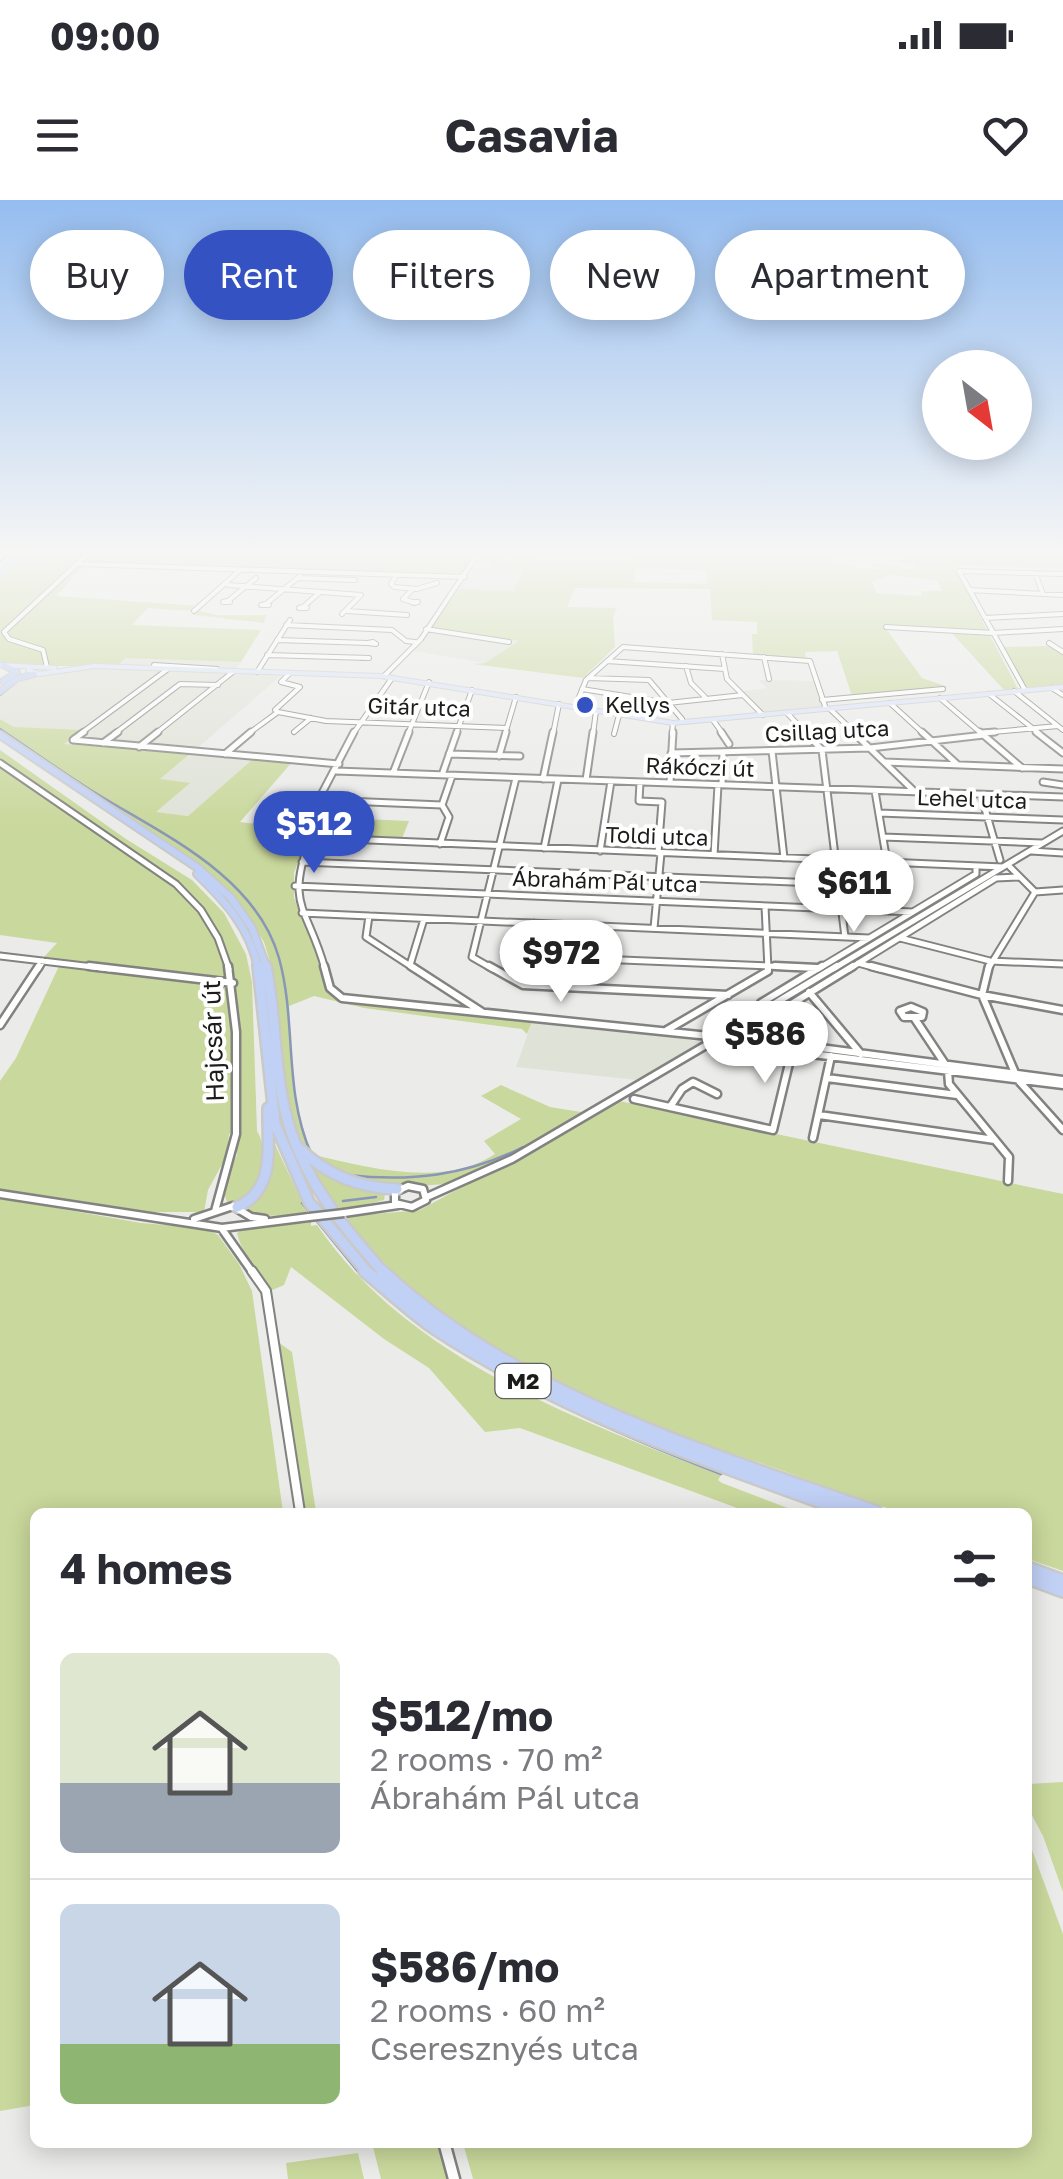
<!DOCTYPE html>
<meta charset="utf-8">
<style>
body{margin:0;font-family:"Golos Text",sans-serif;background:#f7f7f7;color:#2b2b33;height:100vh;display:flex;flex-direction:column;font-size:38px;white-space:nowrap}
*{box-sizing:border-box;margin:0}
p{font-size:32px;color:#7c7c81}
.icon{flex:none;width:55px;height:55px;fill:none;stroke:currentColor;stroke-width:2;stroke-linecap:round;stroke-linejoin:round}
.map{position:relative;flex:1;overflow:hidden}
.sheet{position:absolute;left:30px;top:1308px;width:1002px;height:640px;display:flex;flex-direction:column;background:#fff;border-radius:15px;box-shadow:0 5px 25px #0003}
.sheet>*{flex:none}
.top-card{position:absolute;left:30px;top:30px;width:1005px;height:90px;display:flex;gap:20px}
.needle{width:65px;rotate:149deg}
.tools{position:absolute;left:922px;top:150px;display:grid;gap:20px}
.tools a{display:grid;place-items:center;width:110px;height:110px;border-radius:50%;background:#fff;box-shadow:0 5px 25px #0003;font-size:50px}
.price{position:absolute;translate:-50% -85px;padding:0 22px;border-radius:35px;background:#fff;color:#222;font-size:32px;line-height:65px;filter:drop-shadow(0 2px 5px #0008)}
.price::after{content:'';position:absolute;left:50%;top:60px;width:30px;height:22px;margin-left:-15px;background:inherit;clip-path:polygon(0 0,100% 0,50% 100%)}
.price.on{background:#3552c3;color:#fff}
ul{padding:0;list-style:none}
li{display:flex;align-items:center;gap:30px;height:250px;padding:0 30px}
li+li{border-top:2px solid #e1e1e2}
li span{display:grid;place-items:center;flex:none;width:280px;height:200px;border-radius:15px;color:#555}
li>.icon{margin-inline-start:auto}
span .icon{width:120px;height:120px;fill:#fffc;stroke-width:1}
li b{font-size:42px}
h2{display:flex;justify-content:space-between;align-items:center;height:120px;padding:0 30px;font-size:42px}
.chip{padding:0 35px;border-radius:45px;background:#fff;box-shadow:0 5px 25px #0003;font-size:35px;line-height:90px}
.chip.on{background:#3552c3;color:#fff}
.status{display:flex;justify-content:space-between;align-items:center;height:70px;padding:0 50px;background:#fff;direction:ltr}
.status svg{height:28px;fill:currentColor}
header{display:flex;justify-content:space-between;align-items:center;height:130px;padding:0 30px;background:#fff;font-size:45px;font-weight:700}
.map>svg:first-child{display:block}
.built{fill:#dfe2d7}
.green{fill:#c9d89c;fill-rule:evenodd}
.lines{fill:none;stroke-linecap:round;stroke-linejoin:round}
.stream{stroke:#8996b8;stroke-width:2.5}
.minor-far4-casing{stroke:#828380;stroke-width:6}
.minor-far3-casing{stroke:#828380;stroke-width:9}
.minor-far2-casing{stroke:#828380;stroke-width:11}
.minor-far1-casing{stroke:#828380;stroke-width:12}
.minor-casing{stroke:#828380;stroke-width:15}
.major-casing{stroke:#c9c9c8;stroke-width:6}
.highway-far3-casing{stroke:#c9c9c8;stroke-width:8}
.highway-far2-casing{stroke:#c9c9c8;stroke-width:10}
.highway-far1-casing{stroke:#c9c9c8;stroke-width:14}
.highway-casing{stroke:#c9c9c8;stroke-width:16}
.minor-far4{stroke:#fff;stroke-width:4}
.minor-far3{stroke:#fff;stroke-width:5}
.minor-far2{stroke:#fff;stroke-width:6}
.minor-far1{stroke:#fff;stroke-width:8}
.minor{stroke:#fff;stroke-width:10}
.major{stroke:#dae3f9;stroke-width:4}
.highway-far3{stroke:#c1d0f5;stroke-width:5}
.highway-far2{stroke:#c1d0f5;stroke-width:6}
.highway-far1{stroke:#c1d0f5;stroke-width:9}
.highway{stroke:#c1d0f5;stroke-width:11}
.minor-bridge-casing{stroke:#828380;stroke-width:11;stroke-linecap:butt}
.minor-bridge{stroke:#fff;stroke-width:6}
.poi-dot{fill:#3552c3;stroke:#fff;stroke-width:4}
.labels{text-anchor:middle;stroke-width:8;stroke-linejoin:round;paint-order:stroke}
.far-poi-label{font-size:22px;fill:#1c1c1b;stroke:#fff;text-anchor:start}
.far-street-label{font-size:22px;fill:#1c1c1b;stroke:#fff}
.shield{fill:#fff;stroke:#60605f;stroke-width:2.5}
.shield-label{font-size:22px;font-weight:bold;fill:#1c1c1b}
.street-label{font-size:25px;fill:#1c1c1b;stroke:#fff}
</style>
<div class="status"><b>09:00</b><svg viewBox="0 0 49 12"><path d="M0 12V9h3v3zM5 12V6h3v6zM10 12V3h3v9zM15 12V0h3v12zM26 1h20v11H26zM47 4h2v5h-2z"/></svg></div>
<header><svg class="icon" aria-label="menu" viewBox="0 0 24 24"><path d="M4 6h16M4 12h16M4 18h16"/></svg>Casavia<svg class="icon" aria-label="heart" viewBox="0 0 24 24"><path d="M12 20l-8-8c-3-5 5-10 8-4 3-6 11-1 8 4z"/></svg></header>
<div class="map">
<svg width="1063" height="1979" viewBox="0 0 1063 1979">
<rect width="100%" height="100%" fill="#ebece9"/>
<path class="built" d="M480,358L526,359L514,391L459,389Z
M430,428L520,441L485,463L414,451Z
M111,457L241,462L235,471L284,473L194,551L254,558L188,616L155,612L188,584L159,580L191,552L62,544L80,531L14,527L0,519V497L16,484L36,476L93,467Z
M758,480L814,481L822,508L766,513L743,491L767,488Z
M532,822L651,833L702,842L637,880L516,867Z"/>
<path class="green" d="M27,352H89L81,362L92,352H460L476,357L464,376L82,367L56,396L199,406L196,410L217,415H266L264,423L194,415L195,411L148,408L132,425L261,430L241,462L125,458L117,467L0,465V379Z
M661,352L773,355L789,352L830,356L831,363L860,367L844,368L882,369L871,366L882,363L910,370L916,364L901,363L897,359L903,357L878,352H1063V369L953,365L1018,489L1004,490L949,430L884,425L883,429L887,430L922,478L948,487L852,496L837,451L805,452L806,460L753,456L752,434H757V422L712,420L710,389L575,388L567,407L617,408L613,418L615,447L583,478L473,464L485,463L519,441L430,428L459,389L514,391L523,368L493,370L491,364L477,362L480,358L631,362L627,357ZM636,368L707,370V384L634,382ZM890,375L938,381L942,391H921L922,396L877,393L872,382Z
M1050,446L1063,455V485L1026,488L1003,447Z
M0,519L14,527L82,530L64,544L192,552L160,579L190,583L156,612L188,616L254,558L293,561L240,622L299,629L292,640L306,641L294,673V698L315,749L325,790L340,800L532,822L527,834L522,829L364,808L314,796L289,806C291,857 291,909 314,955C370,968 444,988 495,954L484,941L521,919L481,896L501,885L550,907L581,912L638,882L523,950L445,984L392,988L347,979L309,956L295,935L282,878L272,769L264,742L240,703L213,677L0,531Z
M0,550L126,639L192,680L224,713L246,754L252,782L257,931C269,950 260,984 246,1002H227L222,988L237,955V933L229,934L227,955L208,990L204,1012H124L0,991V881L16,858L59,766L45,765L48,760L42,759L57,743L0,735Z
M316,617L409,621L401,641L306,636Z
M619,901L1063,994V1371L1028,1359V1312C993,1312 929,1319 898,1311C855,1300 811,1280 769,1266C599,1209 461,1156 341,1017L420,1010Z
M271,936L308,1015L251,1016L246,1011C269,988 269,967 271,936Z
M304,961L330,979L385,994L384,1000L337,1012Z
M0,998L141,1023L205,1028L218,1035L239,1064L252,1091L283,1312H35V1905L0,1911Z
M311,1021V1026L317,1025C407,1158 577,1220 721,1275L718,1280L722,1283L798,1312H748L520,1228L485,1232L429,1168L384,1139L291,1067L284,1085L270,1091C260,1070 242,1056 237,1033L248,1026Z
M278,1142L292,1152L316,1312H302Z
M1063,1582V1692L1043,1636L1028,1608V1584Z
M1028,1639L1063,1734V1979H473L463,1943L1028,1942Z
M372,1943H439L448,1979H381Z
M358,1953L364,1979H288L286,1963Z"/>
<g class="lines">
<path class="stream" d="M0,362L11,352
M0,495L14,484
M0,529C30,549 59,570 89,589C157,632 255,673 279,758C297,824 283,888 311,954
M0,753L20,756
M631,902L683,913
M347,975C410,982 466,976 523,947
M343,1001L376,997
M302,1003L360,1074
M366,1079C471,1170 592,1225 721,1274"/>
<g class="minor-far4-casing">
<path id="minor-far4" d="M80,364L465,377
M959,371L1025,490
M960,371L1063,374
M1035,373L1043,394
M397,374L391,384L394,387L417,389L437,383L433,384
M298,378L355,380H349
M228,385L361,395L342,414
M412,390L403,399L412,402
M969,390L1063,395
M227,401L230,402H223Z
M228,401L256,378
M412,402H418L414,403Z
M266,404L300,376
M266,404L269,405H261Z
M303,407L319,393
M303,407L307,408H299Z
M194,411L240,370
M347,411L407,415
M985,418L1063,414
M286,425L392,430L406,441L415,442
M886,427L993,433L1063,429
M426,429L509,442
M277,440L368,443
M373,442L376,444L368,443Z
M1049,443L1063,452
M722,454L727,479L763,515
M267,455L369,458H360
M764,457L769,479
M607,461L725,469
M154,465L217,469
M686,466L691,483L705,497
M47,467L43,450L9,439L4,432L90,352
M257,472L290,420
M384,476L421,439L479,352
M588,478L649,480L682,519
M1052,488L1063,495
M582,489L668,503L743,495
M1014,491L1063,530
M989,494L1040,534
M940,498L982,534
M822,500L943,489
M890,503L924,534
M575,507L586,480L623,447L810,461L826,509
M830,509L856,534
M275,510L300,487L281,482L290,473
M787,513L807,534
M713,520L723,534
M294,532L311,518
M982,533L1058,526
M80,534L168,469
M114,534L180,484L218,485
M155,534L234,471
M248,534L278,512L326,521L507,528
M353,534L392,478
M408,534L429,482
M456,534L472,490
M505,534L516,497
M553,534L559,504
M593,534L596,511
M614,534L619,515
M672,534L673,523"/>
</g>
<g class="minor-far3-casing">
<path id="minor-far3" d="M354,532L299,637L1003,667
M721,532L729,544
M805,532L822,550L845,737
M853,532L914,591
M922,532L957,564
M980,532L1022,568
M1036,532L1063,553
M982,533L995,532
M74,539L84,532
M73,540L339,564
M103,543L118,532
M139,547L158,532
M772,551L784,658
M671,553L870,548L984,535
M225,554L251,532
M449,554L520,556
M499,556L506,532
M885,562L1063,569
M0,563L176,684L201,710L218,738L229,769
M336,571L1063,597
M393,573L409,532
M442,575L457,532
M543,579L553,532
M586,580L593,532
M640,582L639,601L662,602L658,653
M1043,582L1063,585
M670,583L673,532
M722,585L723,552
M875,591L887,662
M981,595L1000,660
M321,600L442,605
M879,613L1063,620
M883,637L1042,643
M310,639C285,707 308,707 325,769
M440,644L449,617L442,605L452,576
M544,648L558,580
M600,651L611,581
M1031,651L1063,653
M714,655L718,585
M302,662L840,684
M890,671L897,711
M295,686L913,712
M1035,692L1063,690
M765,706L768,769
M302,713L869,738
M369,716L366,737L415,769
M534,723L531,748L548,757L817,768
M654,728L661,653
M900,738L990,761L1063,764
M0,756L110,769
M858,763L880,769
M410,765L424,719
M38,769L43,761
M493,769L472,757L516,578
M818,769L976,674V666
M833,769L1063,631
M849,769L996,678L1020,677
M988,769L1035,692L1010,667"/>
</g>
<g class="minor-far2-casing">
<path id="minor-far2" d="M89,766L233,783
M324,766L330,788L342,798L709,836
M411,766L482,812
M489,766L523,785L728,795
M775,766L817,768
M853,766L738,837L1063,880
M871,766L982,795L1063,810
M989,766L982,795L1018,880L1063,930
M809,792L861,854
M761,803L822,766
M911,807L923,812L922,817H904L900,811Z
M915,819L945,864
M0,825L39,766
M667,830L768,771V766
M712 837a6 6 0 1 1 12 0a6 6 0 1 1-12 0Z
M724,834L837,766
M725,840L747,846L1063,885
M723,848L733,843
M948,871L949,884L1009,957L1008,981
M827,878L957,895
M634,899L773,930L792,851
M670,907L682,889L693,882L717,894
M819,915L995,940
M813,938L831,856
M408,986L423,989L426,1000L412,1007L395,1003V992Z
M0,994L222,1028L309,1017
M427,997L512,959L713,841
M215,1011L236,934V832L228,766
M344,1013L398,1005
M194,1019L233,1006L251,1017L265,1019
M222,1029L253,1073"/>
</g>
<g class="minor-far1-casing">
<path id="minor-far1" d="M252,1071L266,1091L300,1312"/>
</g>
<g class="minor-casing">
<path id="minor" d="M444,1942L454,1979"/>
</g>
<g class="major-casing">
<path id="major" d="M0,465L55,468
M28,470L39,474L95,466L381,476
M380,476L673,523L1063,487"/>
</g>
<g class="highway-far3-casing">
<path id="highway-far3" d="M0,373L21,352
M3,465L17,472L3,481
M0,491L16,479L34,474"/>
</g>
<g class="highway-far2-casing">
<path id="highway-far2" d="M0,535L198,668L231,698L252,728L267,769
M197,674C225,701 251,729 258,769"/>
</g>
<g class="highway-far1-casing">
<path id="highway-far1" d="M258,766L275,924L309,1002L368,1073
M266,766C275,809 274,853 282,896C295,970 337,1019 384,1073
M298,947C326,975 358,988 397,989
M237,1007C277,990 267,945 268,908"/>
</g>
<g class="highway-casing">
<path id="highway" d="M365,1071C388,1090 411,1112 436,1129C563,1212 707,1261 849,1312
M382,1071C511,1194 711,1254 876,1312
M1028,1368L1063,1381
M1028,1378L1063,1391"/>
</g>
<use href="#minor-far4" class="minor-far4"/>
<use href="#minor-far3" class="minor-far3"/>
<use href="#minor-far2" class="minor-far2"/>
<use href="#minor-far1" class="minor-far1"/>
<use href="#minor" class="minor"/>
<use href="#major" class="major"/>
<use href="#highway-far3" class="highway-far3"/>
<use href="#highway-far2" class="highway-far2"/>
<use href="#highway-far1" class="highway-far1"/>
<use href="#highway" class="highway"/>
<g class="minor-bridge-casing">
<path id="minor-bridge" d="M309,1017L344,1013"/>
</g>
<use href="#minor-bridge" class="minor-bridge"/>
</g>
<linearGradient id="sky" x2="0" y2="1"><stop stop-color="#95bdf0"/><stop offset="0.56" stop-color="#f6f6f5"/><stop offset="1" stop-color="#f6f6f5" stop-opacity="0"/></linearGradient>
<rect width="1063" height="629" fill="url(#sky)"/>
<circle class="poi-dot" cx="585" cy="505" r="10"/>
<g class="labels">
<g class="far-poi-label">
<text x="605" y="513">Kellys</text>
</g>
<g class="far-street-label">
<text transform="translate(419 507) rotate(2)" y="8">Gitár utca</text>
<text transform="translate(827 531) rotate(-3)" y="8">Csillag utca</text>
<text transform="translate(700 567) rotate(2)" y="8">Rákóczi út</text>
<text transform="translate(972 599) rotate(2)" y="8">Lehel utca</text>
<text transform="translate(657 636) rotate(2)" y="8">Toldi utca</text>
<text transform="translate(605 681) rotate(2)" y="8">Ábrahám Pál utca</text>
</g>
<rect class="shield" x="495.5" y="1164" width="55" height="34" rx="8"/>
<g class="shield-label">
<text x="523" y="1189">M2</text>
</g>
<g class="street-label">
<text transform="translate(213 841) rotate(-92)" y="9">Hajcsár út</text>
</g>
</g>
</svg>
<div class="tools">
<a><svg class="needle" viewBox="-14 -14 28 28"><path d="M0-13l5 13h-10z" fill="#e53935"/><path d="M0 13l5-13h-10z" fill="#7c7c81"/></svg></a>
</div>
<b class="price on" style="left:314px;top:676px">$512</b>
<b class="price" style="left:854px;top:735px">$611</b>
<b class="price" style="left:561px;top:805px">$972</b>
<b class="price" style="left:765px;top:886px">$586</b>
<div class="top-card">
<a class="chip">Buy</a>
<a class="chip on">Rent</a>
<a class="chip">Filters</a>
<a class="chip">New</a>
<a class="chip">Apartment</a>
</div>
<section class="sheet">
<h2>4 homes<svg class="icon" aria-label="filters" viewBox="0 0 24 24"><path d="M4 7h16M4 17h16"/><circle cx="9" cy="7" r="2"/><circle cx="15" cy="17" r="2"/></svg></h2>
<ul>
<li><span style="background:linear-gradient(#dfe7d0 65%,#9aa5b1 0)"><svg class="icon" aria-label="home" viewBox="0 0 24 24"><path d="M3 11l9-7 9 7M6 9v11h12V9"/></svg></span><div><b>$512/mo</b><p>2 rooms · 70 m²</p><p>Ábrahám Pál utca</p></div></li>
<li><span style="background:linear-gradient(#c9d6e8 70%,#8fb573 0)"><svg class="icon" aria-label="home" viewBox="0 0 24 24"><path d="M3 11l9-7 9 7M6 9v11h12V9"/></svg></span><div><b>$586/mo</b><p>2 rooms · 60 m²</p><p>Cseresznyés utca</p></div></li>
</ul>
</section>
</div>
